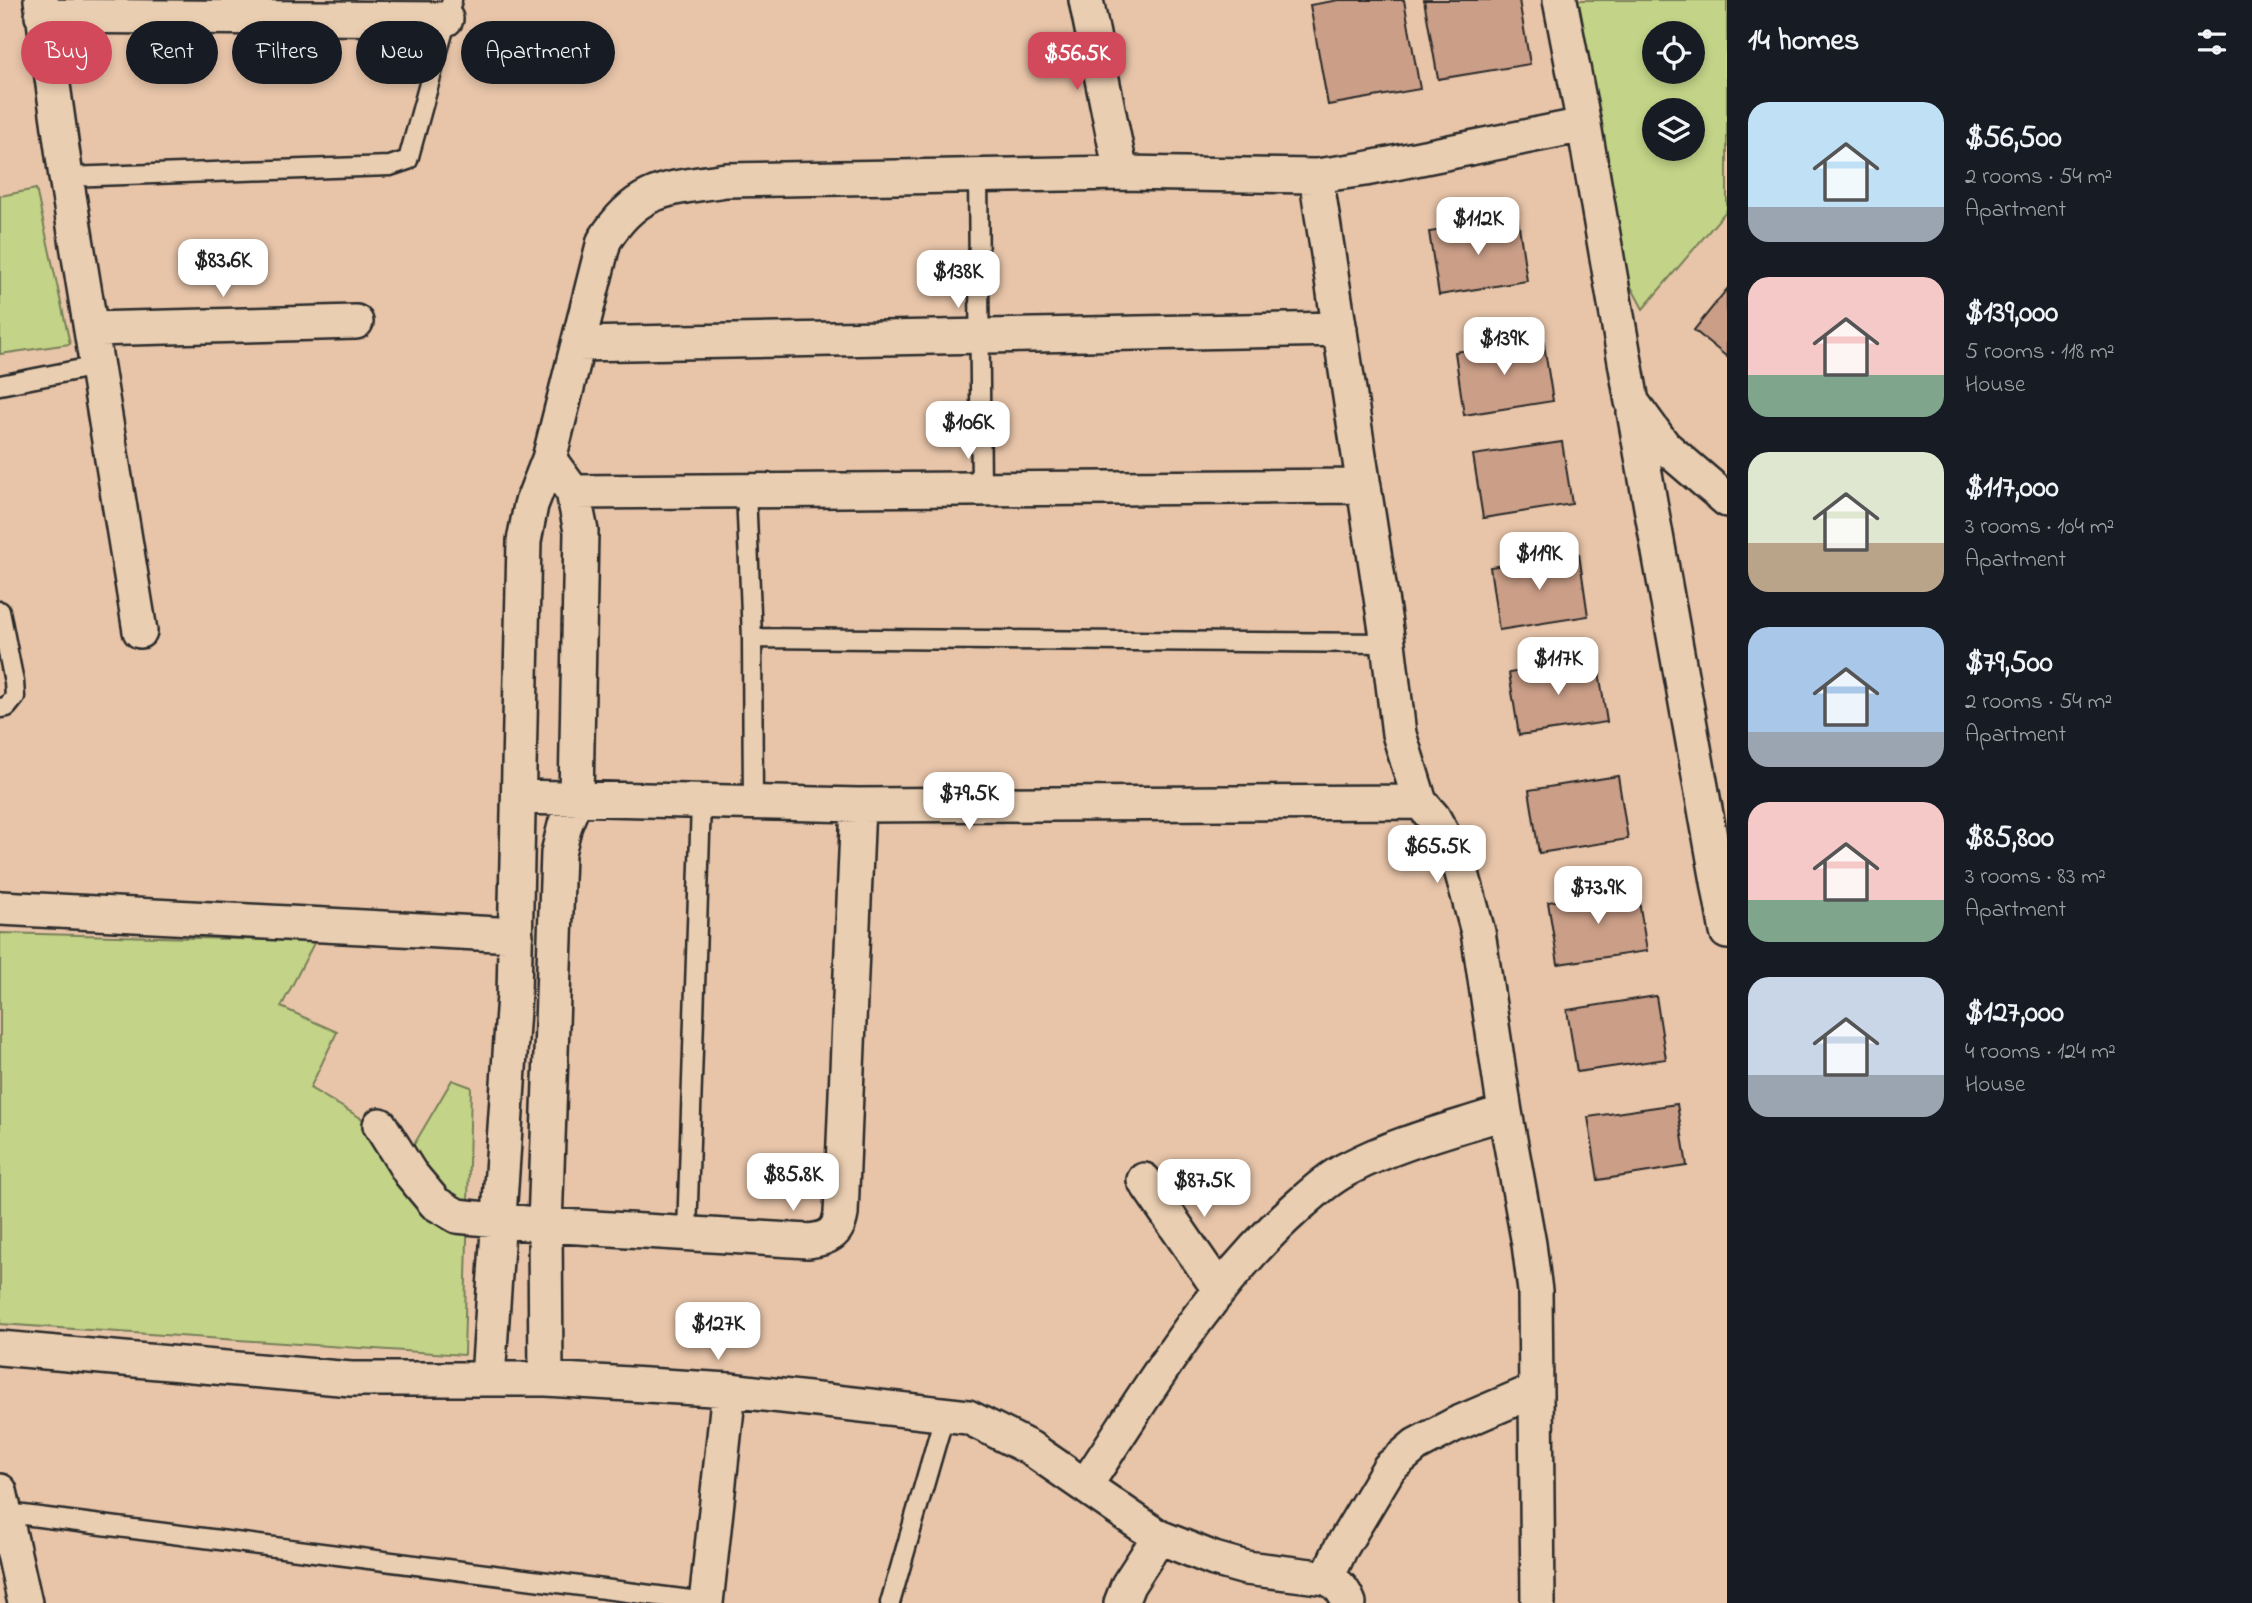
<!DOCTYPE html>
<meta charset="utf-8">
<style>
body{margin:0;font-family:"Indie Flower",sans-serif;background:#242831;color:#f1f3f6;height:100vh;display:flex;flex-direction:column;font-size:26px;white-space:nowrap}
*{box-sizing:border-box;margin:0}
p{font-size:23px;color:#9ea1a6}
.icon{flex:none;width:38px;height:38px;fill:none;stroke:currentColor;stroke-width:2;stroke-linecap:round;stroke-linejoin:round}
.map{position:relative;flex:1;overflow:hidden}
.drawer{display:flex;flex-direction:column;background:#171b24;width:525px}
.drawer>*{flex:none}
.top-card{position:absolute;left:21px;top:21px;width:665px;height:63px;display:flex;gap:14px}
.tools{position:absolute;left:1642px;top:21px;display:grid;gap:14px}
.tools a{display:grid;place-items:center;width:63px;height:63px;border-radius:50%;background:#171b24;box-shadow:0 4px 10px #0003;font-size:35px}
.price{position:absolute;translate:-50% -60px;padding:0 16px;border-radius:14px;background:#fff;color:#222;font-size:23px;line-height:46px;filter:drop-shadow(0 2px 4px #0008)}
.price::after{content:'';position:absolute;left:50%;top:42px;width:21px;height:16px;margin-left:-10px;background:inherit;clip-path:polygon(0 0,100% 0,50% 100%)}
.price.on{background:#d1495b;color:#fff}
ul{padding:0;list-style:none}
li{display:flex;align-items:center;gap:21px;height:175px;padding:0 21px}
li span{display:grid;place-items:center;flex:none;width:196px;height:140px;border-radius:21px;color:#555}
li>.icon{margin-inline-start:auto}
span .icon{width:84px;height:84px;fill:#fffc;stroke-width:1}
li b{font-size:30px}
h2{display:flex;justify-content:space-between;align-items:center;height:84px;padding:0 21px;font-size:30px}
.tag{padding:0 24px;border-radius:32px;background:#171b24;box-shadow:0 4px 10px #0003;font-size:24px;line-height:63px}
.tag.on{background:#d1495b;color:#fff}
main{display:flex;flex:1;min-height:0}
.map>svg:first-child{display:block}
.green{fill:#c3d387;stroke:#777f59;stroke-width:2;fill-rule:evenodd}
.building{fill:#ca9e87;stroke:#2b2b2b;stroke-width:2}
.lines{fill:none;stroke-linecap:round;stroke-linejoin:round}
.lane-casing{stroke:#2b2b2b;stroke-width:23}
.street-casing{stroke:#2b2b2b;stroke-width:38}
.lane{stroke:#eaceb1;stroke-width:18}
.street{stroke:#eaceb1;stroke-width:33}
</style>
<main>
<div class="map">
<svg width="1727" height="1603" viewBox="0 0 1727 1603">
<rect width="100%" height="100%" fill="#e8c5a9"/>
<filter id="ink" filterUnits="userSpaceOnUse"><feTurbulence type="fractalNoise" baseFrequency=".0143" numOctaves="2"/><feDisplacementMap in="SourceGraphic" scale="14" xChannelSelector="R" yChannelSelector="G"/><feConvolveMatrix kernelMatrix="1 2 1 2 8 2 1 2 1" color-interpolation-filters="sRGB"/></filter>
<g filter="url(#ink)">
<path class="green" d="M1575,0H1727V210L1643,309L1620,266ZM1654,33H1692V72H1654ZM1654,110H1692V149H1654Z
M36,189L70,344L0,354V196Z
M0,933L315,941L281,1007L337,1032L310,1088L412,1148L452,1080L471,1087L464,1355L0,1324Z"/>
<path class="building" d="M1339,0H1404L1420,89L1328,105L1310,5Z
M1424,0H1519L1530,64L1438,79Z
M1518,219L1527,281L1439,295L1429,232Z
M1727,289V357L1694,330Z
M1543,338L1553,401L1464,415L1455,352Z
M1562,442L1572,504L1483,518L1473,455Z
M1579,554L1588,616L1499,630L1490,567Z
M1597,659L1607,722L1519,735L1509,673Z
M1618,776L1628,839L1539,853L1529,790Z
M1637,888L1647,951L1558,964L1548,902Z
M1656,996L1666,1059L1577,1072L1567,1010Z
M1677,1104L1687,1166L1598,1180L1588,1117Z"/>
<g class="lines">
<g class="lane-casing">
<path id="lane" d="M978,176L981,488
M66,177L390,166L408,160L452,0
M0,385L97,366
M746,491L752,638L753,803
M0,611L14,682L15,697L7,707L0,708
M752,638L1388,643
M687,1234L701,803
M0,1512L706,1602
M890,1603L945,1413"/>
</g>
<g class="street-casing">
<path id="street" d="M41,0L66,177L140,631
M1086,0L1121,173
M1560,0L1584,125L1632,402L1664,446L1727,500
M42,16L446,19
M1316,176L1388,643L1399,734L1420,802L1433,817L1460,866L1478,932L1505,1112L1529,1244L1535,1291L1538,1603
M91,329L356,322
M578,344L1340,329
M1634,412L1727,932
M573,492L1364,486
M519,797L858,805L1420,802
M0,908L516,935
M380,1125L410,1173L435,1203L457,1216L545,1225L808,1241C827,1239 838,1234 841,1214L858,805
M1144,1180L1219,1289
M0,1348L351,1379H546L729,1390L968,1417L1030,1448L1159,1537L1214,1559L1246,1568L1327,1578C1339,1584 1344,1591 1349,1603
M488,1378L514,995L524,541L531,505L549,459L604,241C637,187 668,189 726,180L1121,173L1316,176L1365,169L1584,125
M546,1379L545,1225L558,853L565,825L576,798L581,531L573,492L549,459
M1085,1486C1149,1390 1209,1286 1296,1208C1313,1193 1330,1177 1351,1167C1399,1142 1454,1129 1505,1112
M0,1491L25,1603
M1327,1578L1340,1550L1389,1468L1416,1445L1454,1425L1536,1390
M706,1603L729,1390
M1121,1603L1128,1585L1159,1537"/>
</g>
<use href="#lane" class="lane"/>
<use href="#street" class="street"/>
</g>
</g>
</svg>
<div class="tools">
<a><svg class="icon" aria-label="locate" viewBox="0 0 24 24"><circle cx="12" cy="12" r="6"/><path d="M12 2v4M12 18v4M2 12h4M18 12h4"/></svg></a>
<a><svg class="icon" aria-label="layers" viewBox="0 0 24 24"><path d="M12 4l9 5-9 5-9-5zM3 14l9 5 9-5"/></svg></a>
</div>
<b class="price on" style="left:1077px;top:92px">$56.5K</b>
<b class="price" style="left:1478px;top:257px">$112K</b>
<b class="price" style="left:223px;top:299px">$83.6K</b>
<b class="price" style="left:958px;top:310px">$138K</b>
<b class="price" style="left:1504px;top:377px">$139K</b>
<b class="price" style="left:968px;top:461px">$106K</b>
<b class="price" style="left:1539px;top:592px">$119K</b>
<b class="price" style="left:1558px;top:697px">$117K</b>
<b class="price" style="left:969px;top:832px">$79.5K</b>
<b class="price" style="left:1437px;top:885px">$65.5K</b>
<b class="price" style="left:1598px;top:926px">$73.9K</b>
<b class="price" style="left:793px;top:1213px">$85.8K</b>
<b class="price" style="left:1204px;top:1219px">$87.5K</b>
<b class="price" style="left:718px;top:1362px">$127K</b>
<div class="top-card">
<a class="tag on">Buy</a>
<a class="tag">Rent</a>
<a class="tag">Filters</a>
<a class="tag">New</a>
<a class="tag">Apartment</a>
</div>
</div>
<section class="drawer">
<h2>14 homes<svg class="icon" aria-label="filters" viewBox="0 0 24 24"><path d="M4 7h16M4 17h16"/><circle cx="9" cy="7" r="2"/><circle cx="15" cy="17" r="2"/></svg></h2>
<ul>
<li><span style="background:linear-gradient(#bfe0f5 75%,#9aa5b1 0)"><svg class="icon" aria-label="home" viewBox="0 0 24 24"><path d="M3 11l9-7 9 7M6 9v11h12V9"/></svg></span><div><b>$56,500</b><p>2 rooms · 54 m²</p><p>Apartment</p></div></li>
<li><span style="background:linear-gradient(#f6c9c9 70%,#7fa58c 0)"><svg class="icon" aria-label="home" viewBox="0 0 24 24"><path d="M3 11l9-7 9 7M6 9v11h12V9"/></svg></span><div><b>$139,000</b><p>5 rooms · 118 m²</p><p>House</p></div></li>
<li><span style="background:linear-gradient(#dfe7d0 65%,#b9a48a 0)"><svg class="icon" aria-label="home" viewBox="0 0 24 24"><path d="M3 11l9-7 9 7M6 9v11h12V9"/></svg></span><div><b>$117,000</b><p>3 rooms · 104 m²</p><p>Apartment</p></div></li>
<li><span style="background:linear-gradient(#a9c7e8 75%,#9aa5b1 0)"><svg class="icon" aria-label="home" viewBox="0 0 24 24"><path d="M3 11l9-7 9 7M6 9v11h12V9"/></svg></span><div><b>$79,500</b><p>2 rooms · 54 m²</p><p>Apartment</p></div></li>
<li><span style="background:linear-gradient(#f6c9c9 70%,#7fa58c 0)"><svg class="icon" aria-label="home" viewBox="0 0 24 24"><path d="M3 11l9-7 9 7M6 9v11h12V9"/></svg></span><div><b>$85,800</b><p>3 rooms · 83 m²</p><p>Apartment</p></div></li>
<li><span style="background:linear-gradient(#c9d6e8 70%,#9aa5b1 0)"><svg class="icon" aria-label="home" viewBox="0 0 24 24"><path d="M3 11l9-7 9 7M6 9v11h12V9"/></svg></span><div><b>$127,000</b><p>4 rooms · 124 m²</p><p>House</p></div></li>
</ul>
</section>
</main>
